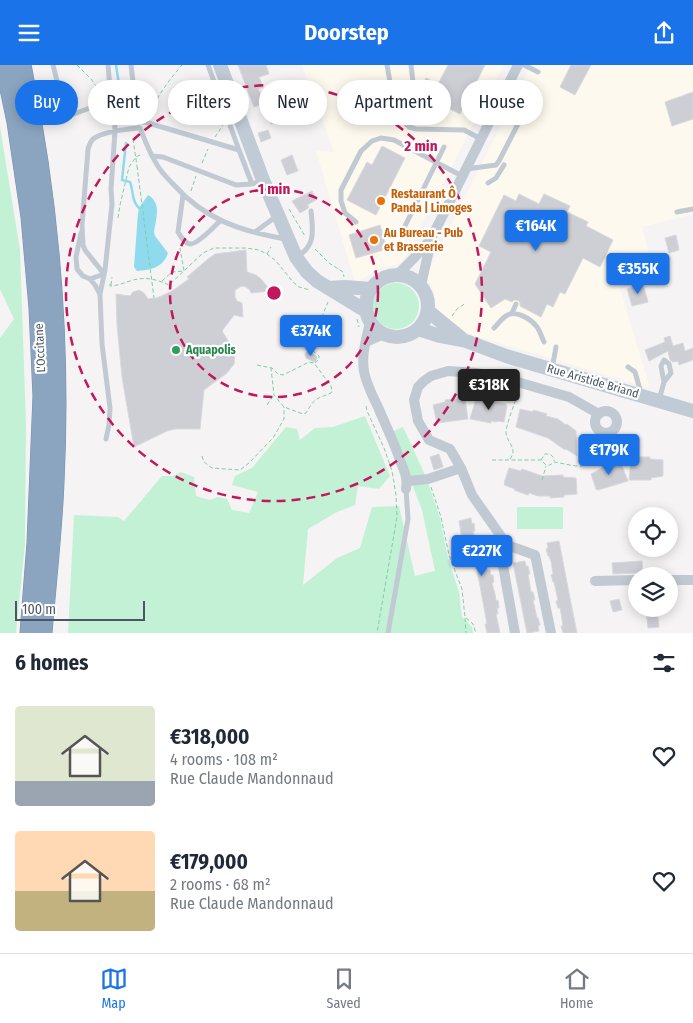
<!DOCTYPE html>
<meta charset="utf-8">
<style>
body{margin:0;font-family:"Fira Sans Condensed",sans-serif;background:#f6f6f7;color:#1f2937;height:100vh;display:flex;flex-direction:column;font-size:19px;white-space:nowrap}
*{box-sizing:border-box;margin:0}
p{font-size:16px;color:#747a83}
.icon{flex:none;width:28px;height:28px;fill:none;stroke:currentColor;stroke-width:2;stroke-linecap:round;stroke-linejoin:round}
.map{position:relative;height:568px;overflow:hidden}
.side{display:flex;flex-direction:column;background:#fff;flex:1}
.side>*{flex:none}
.guide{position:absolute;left:15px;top:15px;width:664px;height:45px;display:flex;gap:10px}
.controls{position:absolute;left:628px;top:442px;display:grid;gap:10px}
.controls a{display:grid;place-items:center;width:50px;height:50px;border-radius:50%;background:#fff;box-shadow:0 2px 12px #0003;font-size:25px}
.scale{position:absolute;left:15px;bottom:12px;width:130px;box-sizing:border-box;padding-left:5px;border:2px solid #4a5661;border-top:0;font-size:14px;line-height:18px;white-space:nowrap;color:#4a5661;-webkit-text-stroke:4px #fff;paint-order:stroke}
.price{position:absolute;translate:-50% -42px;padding:0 11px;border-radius:5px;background:#1a73e8;color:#fff;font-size:16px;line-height:32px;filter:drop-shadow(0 1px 2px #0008)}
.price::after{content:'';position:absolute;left:50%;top:30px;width:15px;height:11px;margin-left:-8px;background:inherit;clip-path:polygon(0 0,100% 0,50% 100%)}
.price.active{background:#222;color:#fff}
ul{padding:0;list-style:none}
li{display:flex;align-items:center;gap:15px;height:125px;padding:0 15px}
li span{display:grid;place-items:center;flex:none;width:140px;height:100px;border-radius:5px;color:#555}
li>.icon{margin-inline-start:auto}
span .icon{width:60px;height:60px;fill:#fffc;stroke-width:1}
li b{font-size:21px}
h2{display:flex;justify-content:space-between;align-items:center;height:60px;padding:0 15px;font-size:21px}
.pill{padding:0 18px;border-radius:22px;background:#fff;box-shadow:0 2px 12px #0003;font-size:18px;line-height:45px}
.pill.active{background:#1a73e8;color:#fff}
header{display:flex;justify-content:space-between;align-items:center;height:65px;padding:0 15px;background:#1a73e8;color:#fff;font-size:22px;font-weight:700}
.menu{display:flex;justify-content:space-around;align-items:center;height:70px;border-top:1px solid #e0e1e3;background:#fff;font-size:14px;color:#747a83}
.menu a{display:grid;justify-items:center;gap:2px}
.menu .active{color:#1a73e8}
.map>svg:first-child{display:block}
.commercial{fill:#fdf9ef}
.green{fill:#c3f1d5}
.water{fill:#90daee}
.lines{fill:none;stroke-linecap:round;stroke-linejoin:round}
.stream{stroke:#90daee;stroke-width:2.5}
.building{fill:#cdcfd5;stroke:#d7d9de}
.highway-casing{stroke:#7690ad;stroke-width:19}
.path{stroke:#7ad0a6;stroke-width:1;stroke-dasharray:4 2.5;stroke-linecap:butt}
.lane{stroke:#c1cad2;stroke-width:5}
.street{stroke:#c1cad2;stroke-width:10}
.secondary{stroke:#c1cbd6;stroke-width:14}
.highway{stroke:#8ba5c1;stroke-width:18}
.path-bridge{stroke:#7ad0a6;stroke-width:1;stroke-dasharray:4 2.5;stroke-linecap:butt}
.ring{fill:none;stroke:#c2185b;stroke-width:2.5;stroke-dasharray:9 6}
.food-dot{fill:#e8710a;stroke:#fff;stroke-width:2}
.leisure-dot{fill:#2e9e5b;stroke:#fff;stroke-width:2}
.labels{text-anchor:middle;stroke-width:4.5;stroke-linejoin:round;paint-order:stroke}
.food-label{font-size:12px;font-weight:bold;fill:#c56008;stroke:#fff;text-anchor:start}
.street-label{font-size:12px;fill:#4a5661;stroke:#fff}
.leisure-label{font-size:12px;font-weight:bold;fill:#27864d;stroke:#fff;text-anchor:start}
.centre{fill:#c2185b;stroke:#fff;stroke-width:2.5}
.ring-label{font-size:15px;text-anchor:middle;font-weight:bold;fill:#c2185b;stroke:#fff;stroke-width:4.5;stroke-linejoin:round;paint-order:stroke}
</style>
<header><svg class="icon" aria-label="menu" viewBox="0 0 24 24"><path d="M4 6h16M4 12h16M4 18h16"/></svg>Doorstep<svg class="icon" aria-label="share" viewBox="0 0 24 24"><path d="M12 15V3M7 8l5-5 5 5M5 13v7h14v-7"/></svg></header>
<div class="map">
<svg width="693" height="568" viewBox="0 0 693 568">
<rect width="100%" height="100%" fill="#f5f3f3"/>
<path class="commercial" d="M302,0H504L405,192L401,197L396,200L387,201L376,205L361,215L355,217L316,86L334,87Z
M531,0H693V149L642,162L655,211L618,217L650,323L475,271L461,265L437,245L434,227L428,214V208L430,202Z"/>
<path class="green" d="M0,62L20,185L26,359L25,479L16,568H0V273L14,254L0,224Z
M373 241a23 23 0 1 1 46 0a23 23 0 1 1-46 0Z
M365,351L390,411L379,424L358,421L355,440L335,448L308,464L303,520L337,493L360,483L372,442L399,441L415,511L435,506L422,445L392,367L403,362L426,412L440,453L448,493L459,527L462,552L472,562L473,568H68L74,450L118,452L124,456L162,411H173L181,407L194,412L196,431L210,435L218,432L227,434L232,445L249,448L258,427L232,420L235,411L252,403L286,362L297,364L300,375L315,363L333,362Z
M517,442H563V464H517Z"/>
<path class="water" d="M148,130C162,138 156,153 154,167L155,171L168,188C163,203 150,205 137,206L134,202L138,148L139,143Z"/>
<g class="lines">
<path class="stream" d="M116,0L123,45
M126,78L122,115L130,117C134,127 131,135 139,143"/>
</g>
<path class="building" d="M238,0H266L269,9L259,12L263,22L258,24L265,38L254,42Z
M448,0H485L460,49L419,28L426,13L438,19Z
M571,0H591L575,30L560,22Z
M693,27V54L672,61L665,37Z
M273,38L275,42L278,41L284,55L271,59L265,41Z
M308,50L311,57L301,60L299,54Z
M268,65L271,73L261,77L258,68Z
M382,81L405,93L376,150L347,135L367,97L372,100Z
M292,90L298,106L287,110L281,95Z
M312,126L316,135L307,140L309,142L307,144L300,148L292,136Z
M519,129L539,139L544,129L570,141L567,147L588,157L586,161L613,175L600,202L583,193L565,229L560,227L553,242L547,239L541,252L520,241V237L517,235H514L512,237L505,234L491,243L475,219L491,187L479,181L504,130L516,136Z
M380,160L387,184L356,193L349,170Z
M676,170L679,185L669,188L665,173Z
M246,185L247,207L256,210L261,214L271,226L251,228L250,225L246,222L242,221L235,225V232L237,236L242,238L243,252L234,250L222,266L233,283L235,288L234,299L227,308L204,325L200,364H175L167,366L134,382L122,312L117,260L116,229L130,231L133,227L139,225L144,228L148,234L157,233L172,226L189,214L187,212L208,194L215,189Z
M643,219L648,237L632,241L627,224Z
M670,271L673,281L683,278L685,286L693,283V295L679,300L678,296L673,297L670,295L668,286L649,296L645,285L665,277L664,273Z
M308,286L311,287L317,292L316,296L314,297L306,293L305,289Z
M459,333V335L465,334L468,354L437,358L433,340L445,337V335Z
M481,333L506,339V341H507L504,357L497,356V357L491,356V358L470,354L476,334L481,335Z
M520,344L533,347V345L547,349L546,351L558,354L566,360L567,359L576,366L577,391L566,384L565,385L548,373L516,362Z
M439,389L443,402L434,405L430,392Z
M636,392H650V394L663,395V411L651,413V415H629L631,394H636Z
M614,396L615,398L620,396L628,416L598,425L596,424L591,409L602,403L601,401Z
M509,403L521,406L522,404L542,411L563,410V412L576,413L577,429L564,430V432L550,433V431H538L529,428L528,430L514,425L515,424L504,420L505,419L504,418Z
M471,453L472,459L474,458L475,466H473L476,480L481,479L482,484H484L486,491L484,492L487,505H490L491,510H493L494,517L492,518L495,529L496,536L498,535L499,543H497L498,549H496L500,568H487L485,559H487L476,499L473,500L468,473L462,474L459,456Z
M559,476L569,528L577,568H563L561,561H563L561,548L560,543H558L556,536L558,535L554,517H553L551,510L553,509L551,496L549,491H548L546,484L548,483L547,478Z
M525,496L526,501H528L530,509H528L531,527H533L535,535H533L537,553H538L540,560L538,561L539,566L529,568H527L513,498Z
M642,496L643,509L636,508L613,509L612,498Z
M619,534L622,545L613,547L610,536Z
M646,544H657L659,562L648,563Z"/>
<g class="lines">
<g class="highway-casing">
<path id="highway" d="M4,0L16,57L30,152L38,243L42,331L36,478L29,568
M22,0C50,137 62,277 55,417C53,467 47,518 43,568"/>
</g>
<path class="path" d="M77,0L91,14L103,31
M117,18L126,16
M121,50L129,48
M148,51C157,32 168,16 182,0
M215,72L223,60
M133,74L137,101
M202,98L208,84
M191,126L196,111
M289,144L305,171
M118,153L120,140L129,102L136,92L142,89
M315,184L329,198L343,207L344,212
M267,189L271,182
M162,216L172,207L184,206L180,183
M110,219V221C117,221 123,218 130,216C144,211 156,214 169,220L203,188L214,183H246L259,185L267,189L276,196L293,217L299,222L310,225
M111,220L112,212
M452,251L457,244L466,238
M357,254L359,262
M315,298L319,294V291L313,286L319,277L323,249L328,237
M257,300L272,303L278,309L283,310L309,297L314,298L331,321L332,326L331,328C314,335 315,333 306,348L303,349L284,342L274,330L271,303
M267,340L273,331
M366,341L367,346L384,383L392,406L396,430L397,452L377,568
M612,367L625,385L627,396
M202,391L204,397L212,403L240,405L249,398L273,373L284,354V342
M510,394C518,383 508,380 506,368C506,359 515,338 518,328
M492,395H541L546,400H550L554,397C561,398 576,402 582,401C592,398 596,374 598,365
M541,395L545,389H550L554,393V396
M542,415L546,401
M431,422L441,452L449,490L462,524L465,552L473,559L476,568
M465,553L466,568"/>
<path class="lane" d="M53,0L66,52L111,35
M131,0L138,58
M387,0L393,34L397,44L398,51L409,62L416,64L464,65L481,74
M524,0L538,7
M397,44L413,17L411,0
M138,57H145L239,85L208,0
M239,85L252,119
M152,91L163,92L236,120L252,119L263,115
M466,104L496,100L499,96L521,53L498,40
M488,118L496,113L504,100
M183,130L178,167C181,172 184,178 190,179C197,180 214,162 220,156
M677,147L693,144
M356,157L345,148L341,136V125L361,86L372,76L381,73L394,75L462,111
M405,161L444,82
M255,167L278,150
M81,168L76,192L77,204L83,211L90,214L104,209
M297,192C316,180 313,166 311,146
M104,209L85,185L83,180L82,160L88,84C89,81 90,77 93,74C103,66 128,64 140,63C145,75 149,87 156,98C160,106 167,113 173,119C204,154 240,166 285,174
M90,214L95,220L100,229
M512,248L516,239
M494,263C498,259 501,254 506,251C515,244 531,254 537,262C540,266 542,273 544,277
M628,302L635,307L641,328
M552,304L556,282
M659,335L664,317L661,301L664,295L669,299L671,308L664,317
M106,374L109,360L110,343L102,279L100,229L105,205L112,139L111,124L115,66L114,35H111L108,0
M388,568L408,454L406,424"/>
<path class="street" d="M397,210L415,192L430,175
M421,220L432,172L518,0
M370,257C367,273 361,288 364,306C366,318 372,330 378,342C385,359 394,377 400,395C404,406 408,412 406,424
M366,277L384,269
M595 357a11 11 0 1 1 22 0a11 11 0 1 1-22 0Z
M408,416L428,414L461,403
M507,480L472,430L461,403L450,384L429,375L418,356L414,335L418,322L424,316L431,311L448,306L476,308L521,318L569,332L599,349
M669,515H693
M595,516L636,515
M515,568L502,495L507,480L535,490L551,568"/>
<path class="secondary" d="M220,0L263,115L296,192L307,207L317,216L366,246
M366 241a31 31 0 1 1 62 0a31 31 0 1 1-62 0Z
M328,223L345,222L371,224
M428,246L461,273
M418,264L440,271L466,276L506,291L693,346"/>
<use href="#highway" class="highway"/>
<path class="path-bridge" d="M137,101L154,233"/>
</g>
<g class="ring">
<circle cx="274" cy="228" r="104"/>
<circle cx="274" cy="228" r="208"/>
</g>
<g class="food-dot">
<circle cx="381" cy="136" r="5"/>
<circle cx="374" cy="175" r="5"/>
</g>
<circle class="leisure-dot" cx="176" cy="285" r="5"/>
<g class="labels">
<g class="food-label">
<text x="391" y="133">Restaurant Ô<tspan x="391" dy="14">Panda | Limoges</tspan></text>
<text x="384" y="172">Au Bureau - Pub<tspan x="384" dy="14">et Brasserie</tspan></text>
</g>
<g class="street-label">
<text transform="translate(40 283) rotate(-93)" y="4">L'Occitane</text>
<text transform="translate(593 316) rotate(16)" y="4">Rue Aristide Briand</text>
</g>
<g class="leisure-label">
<text x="186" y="289">Aquapolis</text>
</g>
</g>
<circle cx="274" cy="228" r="8" class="centre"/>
<g class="ring-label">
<text x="421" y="86">2 min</text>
<text x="274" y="129">1 min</text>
</g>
</svg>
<div class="controls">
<a><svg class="icon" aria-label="locate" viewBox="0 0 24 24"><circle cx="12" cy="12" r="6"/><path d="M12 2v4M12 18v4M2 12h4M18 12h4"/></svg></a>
<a><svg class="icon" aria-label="layers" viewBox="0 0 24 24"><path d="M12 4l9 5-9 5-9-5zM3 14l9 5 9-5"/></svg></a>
</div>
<div class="scale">100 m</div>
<b class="price" style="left:536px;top:187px">€164K</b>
<b class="price" style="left:638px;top:230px">€355K</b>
<b class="price" style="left:311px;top:292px">€374K</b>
<b class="price active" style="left:489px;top:346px">€318K</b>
<b class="price" style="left:609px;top:411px">€179K</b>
<b class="price" style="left:482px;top:512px">€227K</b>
<div class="guide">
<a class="pill active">Buy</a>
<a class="pill">Rent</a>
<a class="pill">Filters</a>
<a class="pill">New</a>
<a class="pill">Apartment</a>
<a class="pill">House</a>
</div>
</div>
<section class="side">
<h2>6 homes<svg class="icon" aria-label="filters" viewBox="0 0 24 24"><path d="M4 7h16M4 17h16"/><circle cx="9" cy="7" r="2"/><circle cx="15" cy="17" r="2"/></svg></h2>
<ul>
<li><span style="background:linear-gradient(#dfe7d0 75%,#9aa5b1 0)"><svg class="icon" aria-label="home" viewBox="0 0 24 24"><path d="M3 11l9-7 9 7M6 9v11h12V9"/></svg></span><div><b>€318,000</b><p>4 rooms · 108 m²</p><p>Rue Claude Mandonnaud</p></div><svg class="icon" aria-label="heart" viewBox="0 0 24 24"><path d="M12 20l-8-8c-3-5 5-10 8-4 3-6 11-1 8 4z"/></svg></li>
<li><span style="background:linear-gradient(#ffd9b3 60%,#c2b280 0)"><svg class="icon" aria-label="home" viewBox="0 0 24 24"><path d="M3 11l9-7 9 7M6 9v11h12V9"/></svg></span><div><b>€179,000</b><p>2 rooms · 68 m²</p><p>Rue Claude Mandonnaud</p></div><svg class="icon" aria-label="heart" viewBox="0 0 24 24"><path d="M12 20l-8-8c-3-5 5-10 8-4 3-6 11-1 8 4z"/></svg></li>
</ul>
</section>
<nav class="menu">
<a class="active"><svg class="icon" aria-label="map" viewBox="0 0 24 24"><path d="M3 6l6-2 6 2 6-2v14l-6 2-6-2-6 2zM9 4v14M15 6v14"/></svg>Map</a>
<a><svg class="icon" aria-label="saved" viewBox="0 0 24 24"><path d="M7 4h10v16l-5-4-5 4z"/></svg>Saved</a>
<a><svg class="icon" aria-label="home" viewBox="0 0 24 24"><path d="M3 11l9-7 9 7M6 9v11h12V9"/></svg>Home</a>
</nav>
